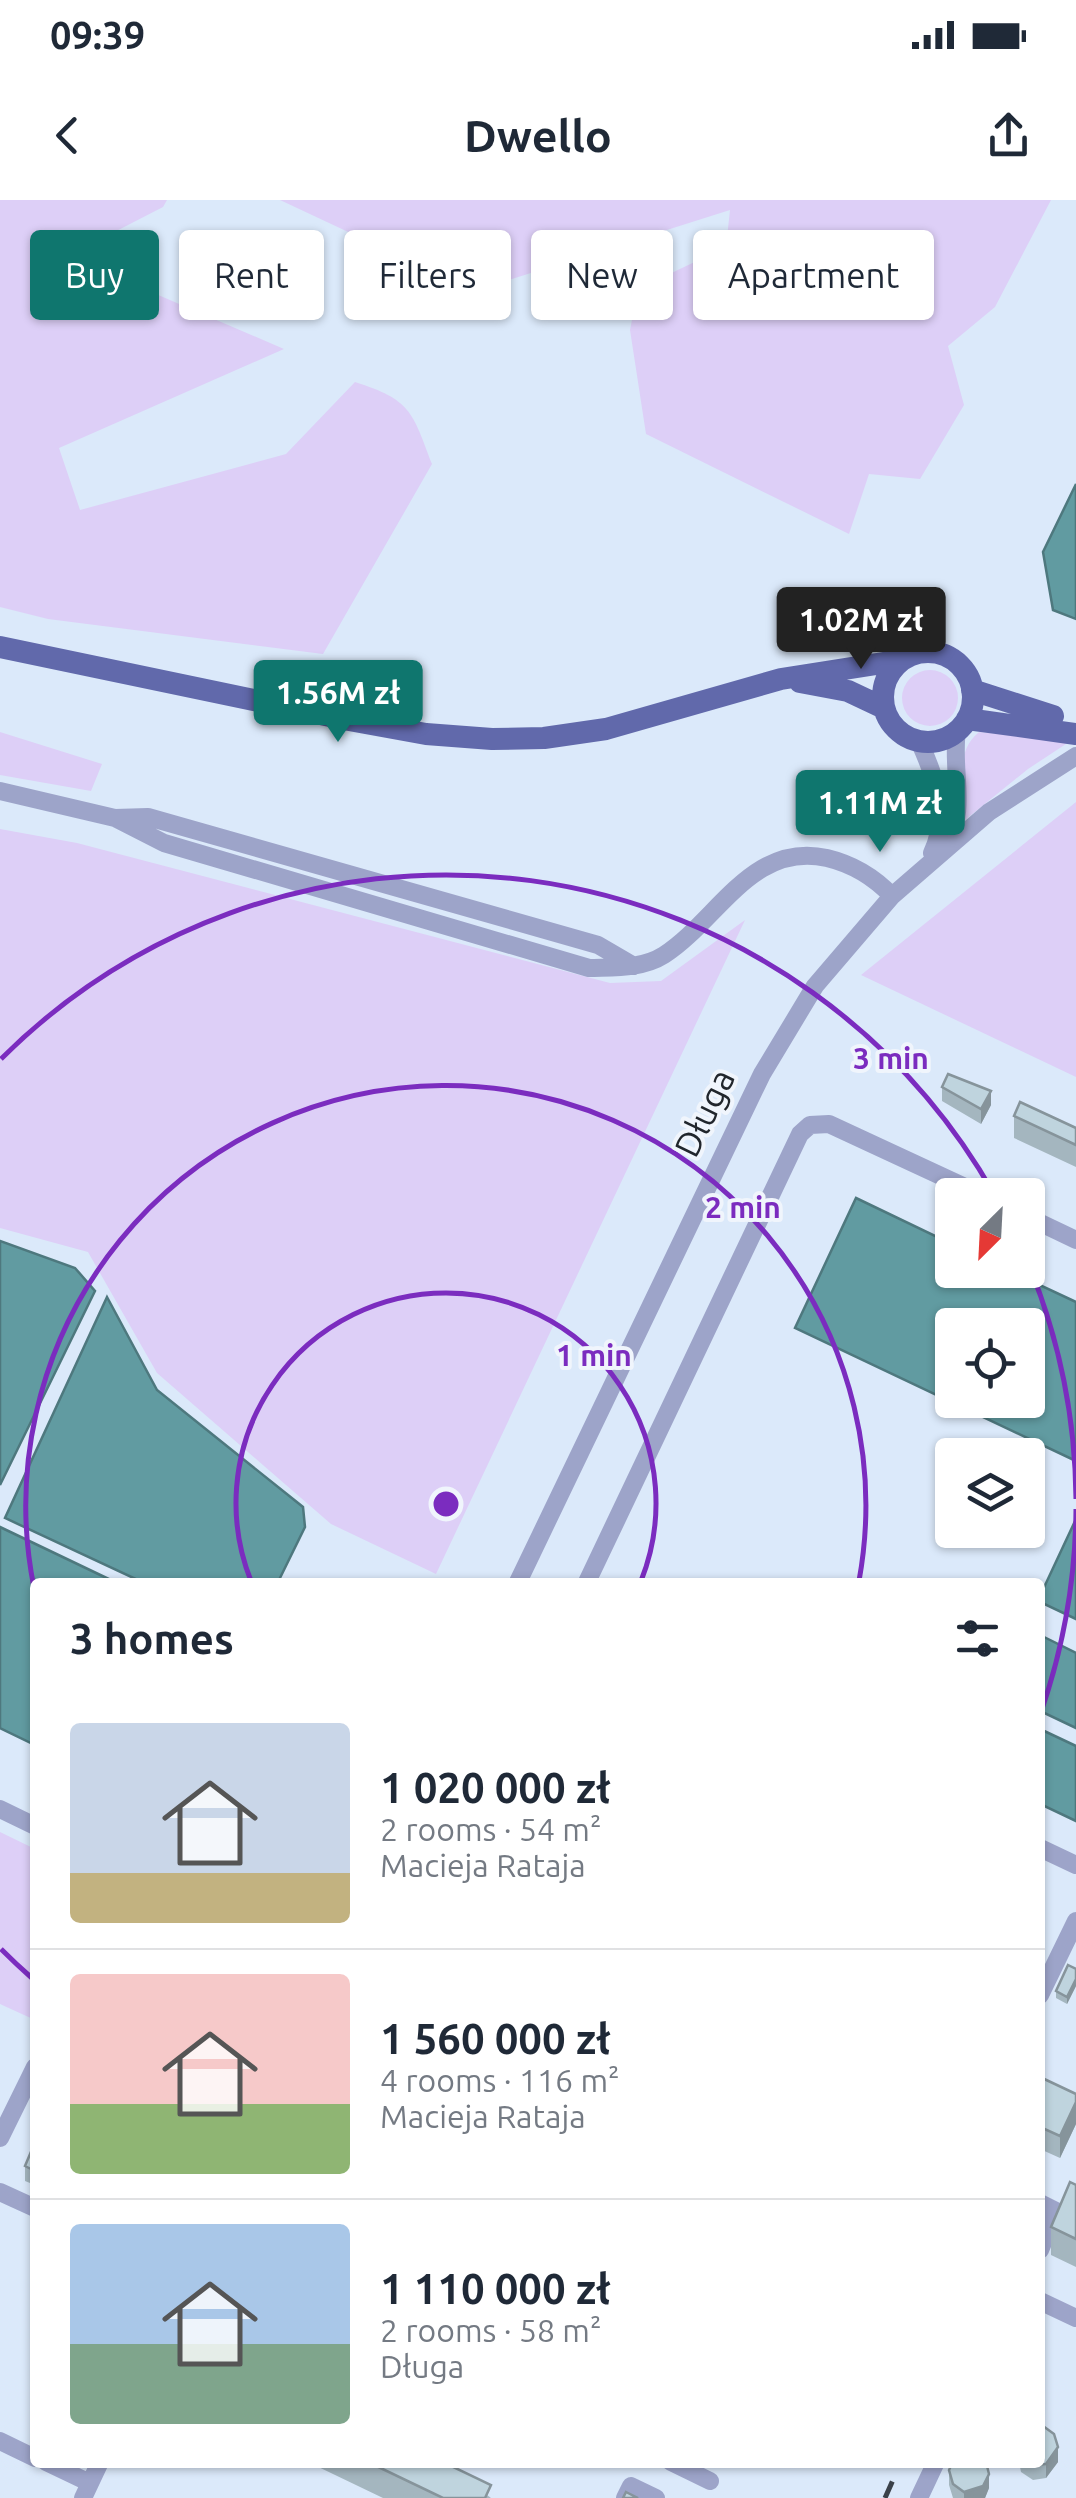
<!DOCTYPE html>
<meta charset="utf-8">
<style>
body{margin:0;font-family:Ubuntu,sans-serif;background:#f6f6f7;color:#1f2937;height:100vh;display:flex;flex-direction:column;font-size:38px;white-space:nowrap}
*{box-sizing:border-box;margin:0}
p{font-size:32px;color:#747a83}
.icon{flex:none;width:55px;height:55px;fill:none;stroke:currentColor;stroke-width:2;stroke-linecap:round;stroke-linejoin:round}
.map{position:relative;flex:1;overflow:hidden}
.panel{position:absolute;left:30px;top:1378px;width:1015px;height:890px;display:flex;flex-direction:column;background:#fff;border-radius:10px;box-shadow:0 2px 8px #0004}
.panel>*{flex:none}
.top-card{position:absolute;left:30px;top:30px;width:1018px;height:90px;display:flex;gap:20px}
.needle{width:65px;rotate:204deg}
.buttons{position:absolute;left:935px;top:978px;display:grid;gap:20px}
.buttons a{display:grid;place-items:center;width:110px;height:110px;border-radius:10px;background:#fff;box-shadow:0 2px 8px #0004;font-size:50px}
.price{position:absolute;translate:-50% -85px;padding:0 22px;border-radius:10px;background:#0f766e;color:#fff;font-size:32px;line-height:65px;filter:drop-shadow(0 2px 5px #0008)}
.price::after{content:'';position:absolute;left:50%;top:60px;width:30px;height:22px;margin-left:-15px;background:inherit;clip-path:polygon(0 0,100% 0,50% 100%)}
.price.current{background:#222;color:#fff}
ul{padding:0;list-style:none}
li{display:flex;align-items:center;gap:30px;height:250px;padding:0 40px}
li+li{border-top:2px solid #e0e1e3}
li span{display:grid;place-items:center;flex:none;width:280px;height:200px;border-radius:10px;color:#555}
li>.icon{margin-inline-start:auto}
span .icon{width:120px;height:120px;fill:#fffc;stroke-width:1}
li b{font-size:42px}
h2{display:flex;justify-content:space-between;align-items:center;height:120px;padding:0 40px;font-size:42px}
.tag{padding:0 35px;border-radius:10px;background:#fff;box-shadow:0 2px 8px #0004;font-size:35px;line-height:90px}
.tag.current{background:#0f766e;color:#fff}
.status{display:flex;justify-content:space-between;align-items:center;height:70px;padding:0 50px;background:#fff;direction:ltr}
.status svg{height:28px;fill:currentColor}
header{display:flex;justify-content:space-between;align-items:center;height:130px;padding:0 40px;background:#fff;font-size:45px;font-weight:600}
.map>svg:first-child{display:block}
.green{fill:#ddcff7}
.water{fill:#619ba1;stroke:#4e787e;stroke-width:2.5;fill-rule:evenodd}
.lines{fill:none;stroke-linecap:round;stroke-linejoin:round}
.minor{stroke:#9da4c9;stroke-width:18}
.major{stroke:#6169ab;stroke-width:22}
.rail{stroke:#3b4149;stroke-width:5;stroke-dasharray:18 18;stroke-linecap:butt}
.wall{fill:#a4b6bf}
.shaded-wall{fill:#86949b}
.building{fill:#bfd4de;stroke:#86949b;stroke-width:2.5}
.ring{fill:none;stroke:#7b2cbf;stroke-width:5}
.labels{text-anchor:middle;stroke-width:8;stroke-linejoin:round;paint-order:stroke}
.street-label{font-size:35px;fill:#21262c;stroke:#f0f5fc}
.centre{fill:#7b2cbf;stroke:#f0f5fc;stroke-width:5}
.ring-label{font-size:30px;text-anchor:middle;font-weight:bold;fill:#7b2cbf;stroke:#f0f5fc;stroke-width:8;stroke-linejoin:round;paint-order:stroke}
</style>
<div class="status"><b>09:39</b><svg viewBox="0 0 49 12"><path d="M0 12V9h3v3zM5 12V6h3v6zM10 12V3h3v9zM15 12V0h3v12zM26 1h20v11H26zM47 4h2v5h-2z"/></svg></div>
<header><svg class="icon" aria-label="back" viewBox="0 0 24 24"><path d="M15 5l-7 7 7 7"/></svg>Dwello<svg class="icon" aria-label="share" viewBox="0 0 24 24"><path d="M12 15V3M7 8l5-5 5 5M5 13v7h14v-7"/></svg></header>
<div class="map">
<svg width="1076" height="2298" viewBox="0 0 1076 2298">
<rect width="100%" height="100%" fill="#dbe9fa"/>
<path class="green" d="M0,0H167L163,7L95,42L135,85L284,149L59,248L80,310L286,254L355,182C411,200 412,211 432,264L323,454L48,419L0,407Z
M280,0H1051L995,107L948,146L964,205L920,279L869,274L849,334L646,234L630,130L638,89L726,47L730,10L474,91Z
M902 498a28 28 0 1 1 56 0a28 28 0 1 1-56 0Z
M0,532L102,564L91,591L0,575Z
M979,532L1072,540L1028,569L965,620C970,586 950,557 979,532Z
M1076,602V877L861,775Z
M0,629L77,643L610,783L661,781L745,720L436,1374L331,1324L157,1173L88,1052L0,1028Z
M0,1632L35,1649V1820L0,1804Z"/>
<path class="water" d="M1076,284V419L1053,410L1043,352Z
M856,998L952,1044V1070H1008L1076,1102V1261L795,1128ZM952,1125H1028V1200H952Z
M0,1041L75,1068L95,1091L0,1285Z
M107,1097L157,1190L303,1307L305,1327L278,1382H142L5,1318Z
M1076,1319V1419L1040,1402V1396Z
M0,1327L115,1382H35V1545L0,1528Z
M1040,1435L1076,1453V1528L1040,1511Z
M1040,1529L1076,1546V1621L1040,1604Z"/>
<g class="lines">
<path class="minor" d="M919,541C935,576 950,616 932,653
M0,591L115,618L148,617L598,745L634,766
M115,618L164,643L589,768C614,767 642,769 664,755C718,720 752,641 827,658C852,664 874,677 892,696
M946,645C968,612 951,569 957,531
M1028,1017L1076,1040
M518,1382L762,874L815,786L892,696L989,612L1076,556
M587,1382L800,934L810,925L829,924L982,995
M0,1609L35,1626
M1040,1648L1076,1665
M1040,1795L1076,1721
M0,1938L35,1867
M0,1992L35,2008
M1040,2003L1056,2011L1040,2050
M1040,2101L1076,2118
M0,2241L35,2258
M46,2262L90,2283
M671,2262L710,2281
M83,2298L100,2262
M625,2298L631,2286L656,2298
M919,2298L936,2262"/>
<path class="major" d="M0,447L349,520L426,534L492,539L544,538L606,529L781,479L902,460
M883 497a45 45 0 1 1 90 0a45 45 0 1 1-90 0Z
M800,482L848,491L884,508
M972,490L1053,516
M967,519L1076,534"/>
<path class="rail" d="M885,2298L901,2262"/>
</g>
<path class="wall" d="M942,887L991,905L981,924L942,901Z
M1014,916L1076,928V967L1014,938Z
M1076,1769V1786L1067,1804L1056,1798V1791Z
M1040,1877L1076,1894V1924L1060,1958L1040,1949Z
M35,1947V1985L25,1981V1966Z
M1076,1985V2067L1051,2055V2027Z
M308,2262H443L491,2298H383Z
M1019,2262H1058L1046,2278L1033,2280L1021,2272Z
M949,2270L989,2288L985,2298H953L949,2285Z"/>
<path class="shaded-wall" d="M991,891V905L981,924V909Z
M1076,1779V1786L1067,1804V1797Z
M1076,1902V1924L1060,1958V1936Z
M1058,2247V2262L1046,2278V2264Z
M989,2274V2288L985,2298H964V2292Z"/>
<path class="building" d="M948,874L991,891L981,909L942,887Z
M1020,902L1076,928V945L1014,916Z
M1068,1765L1076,1769V1779L1067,1797L1056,1791Z
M1040,1877L1076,1894V1902L1060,1936L1040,1927Z
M33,1947H35V1971L25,1966Z
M1070,1982L1076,1985V2039L1051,2027Z
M1040,2226H1043L1054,2234L1058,2247L1046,2264L1033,2265L1029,2262H1040Z
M368,2262H443L491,2285L485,2298H443Z
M953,2262H986L989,2274L983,2286L964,2292L953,2284L949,2270Z
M626,2292L638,2298H623Z"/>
<g class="ring">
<path d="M251 1381A210 210 0 1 1 641 1381"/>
<path d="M34 1388A420 420 0 1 1 859 1381"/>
<path d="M1076 1309A630 630 0 0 1 1042 1509M33 1779A630 630 0 0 1 1 1749M1 859A630 630 0 0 1 994 994M1028 1063A630 630 0 0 1 1076 1299"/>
</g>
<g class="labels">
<g class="street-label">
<text transform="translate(705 913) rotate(-64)" y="12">Długa</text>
</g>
</g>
<circle cx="446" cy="1304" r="15" class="centre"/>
<g class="ring-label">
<text x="891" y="869">3 min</text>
<text x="743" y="1018">2 min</text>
<text x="594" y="1166">1 min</text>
</g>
</svg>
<div class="buttons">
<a><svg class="needle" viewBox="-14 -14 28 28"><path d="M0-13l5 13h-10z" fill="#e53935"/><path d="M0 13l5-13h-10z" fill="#747a83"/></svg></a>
<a><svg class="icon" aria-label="locate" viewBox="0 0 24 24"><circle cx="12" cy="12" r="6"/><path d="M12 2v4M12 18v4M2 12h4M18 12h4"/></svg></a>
<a><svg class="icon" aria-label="layers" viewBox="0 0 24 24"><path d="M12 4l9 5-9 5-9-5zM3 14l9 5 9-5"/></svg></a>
</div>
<b class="price current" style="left:861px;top:472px">1.02M zł</b>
<b class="price" style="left:338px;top:545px">1.56M zł</b>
<b class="price" style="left:880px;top:655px">1.11M zł</b>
<div class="top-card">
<a class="tag current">Buy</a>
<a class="tag">Rent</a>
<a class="tag">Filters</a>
<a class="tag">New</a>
<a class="tag">Apartment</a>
</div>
<section class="panel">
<h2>3 homes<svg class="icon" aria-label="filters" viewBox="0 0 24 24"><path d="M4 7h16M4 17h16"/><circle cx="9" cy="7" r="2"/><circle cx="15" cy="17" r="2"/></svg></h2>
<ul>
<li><span style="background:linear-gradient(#c9d6e8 75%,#c2b280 0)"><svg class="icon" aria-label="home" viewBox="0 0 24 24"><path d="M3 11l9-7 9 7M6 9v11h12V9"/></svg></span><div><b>1 020 000 zł</b><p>2 rooms · 54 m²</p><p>Macieja Rataja</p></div></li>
<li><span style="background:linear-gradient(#f6c9c9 65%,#8fb573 0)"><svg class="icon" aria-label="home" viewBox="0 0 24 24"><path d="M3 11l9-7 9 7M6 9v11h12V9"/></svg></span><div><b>1 560 000 zł</b><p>4 rooms · 116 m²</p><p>Macieja Rataja</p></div></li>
<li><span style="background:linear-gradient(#a9c7e8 60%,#7fa58c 0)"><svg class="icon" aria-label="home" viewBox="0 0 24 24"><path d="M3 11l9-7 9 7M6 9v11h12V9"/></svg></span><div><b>1 110 000 zł</b><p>2 rooms · 58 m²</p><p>Długa</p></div></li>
</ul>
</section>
</div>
